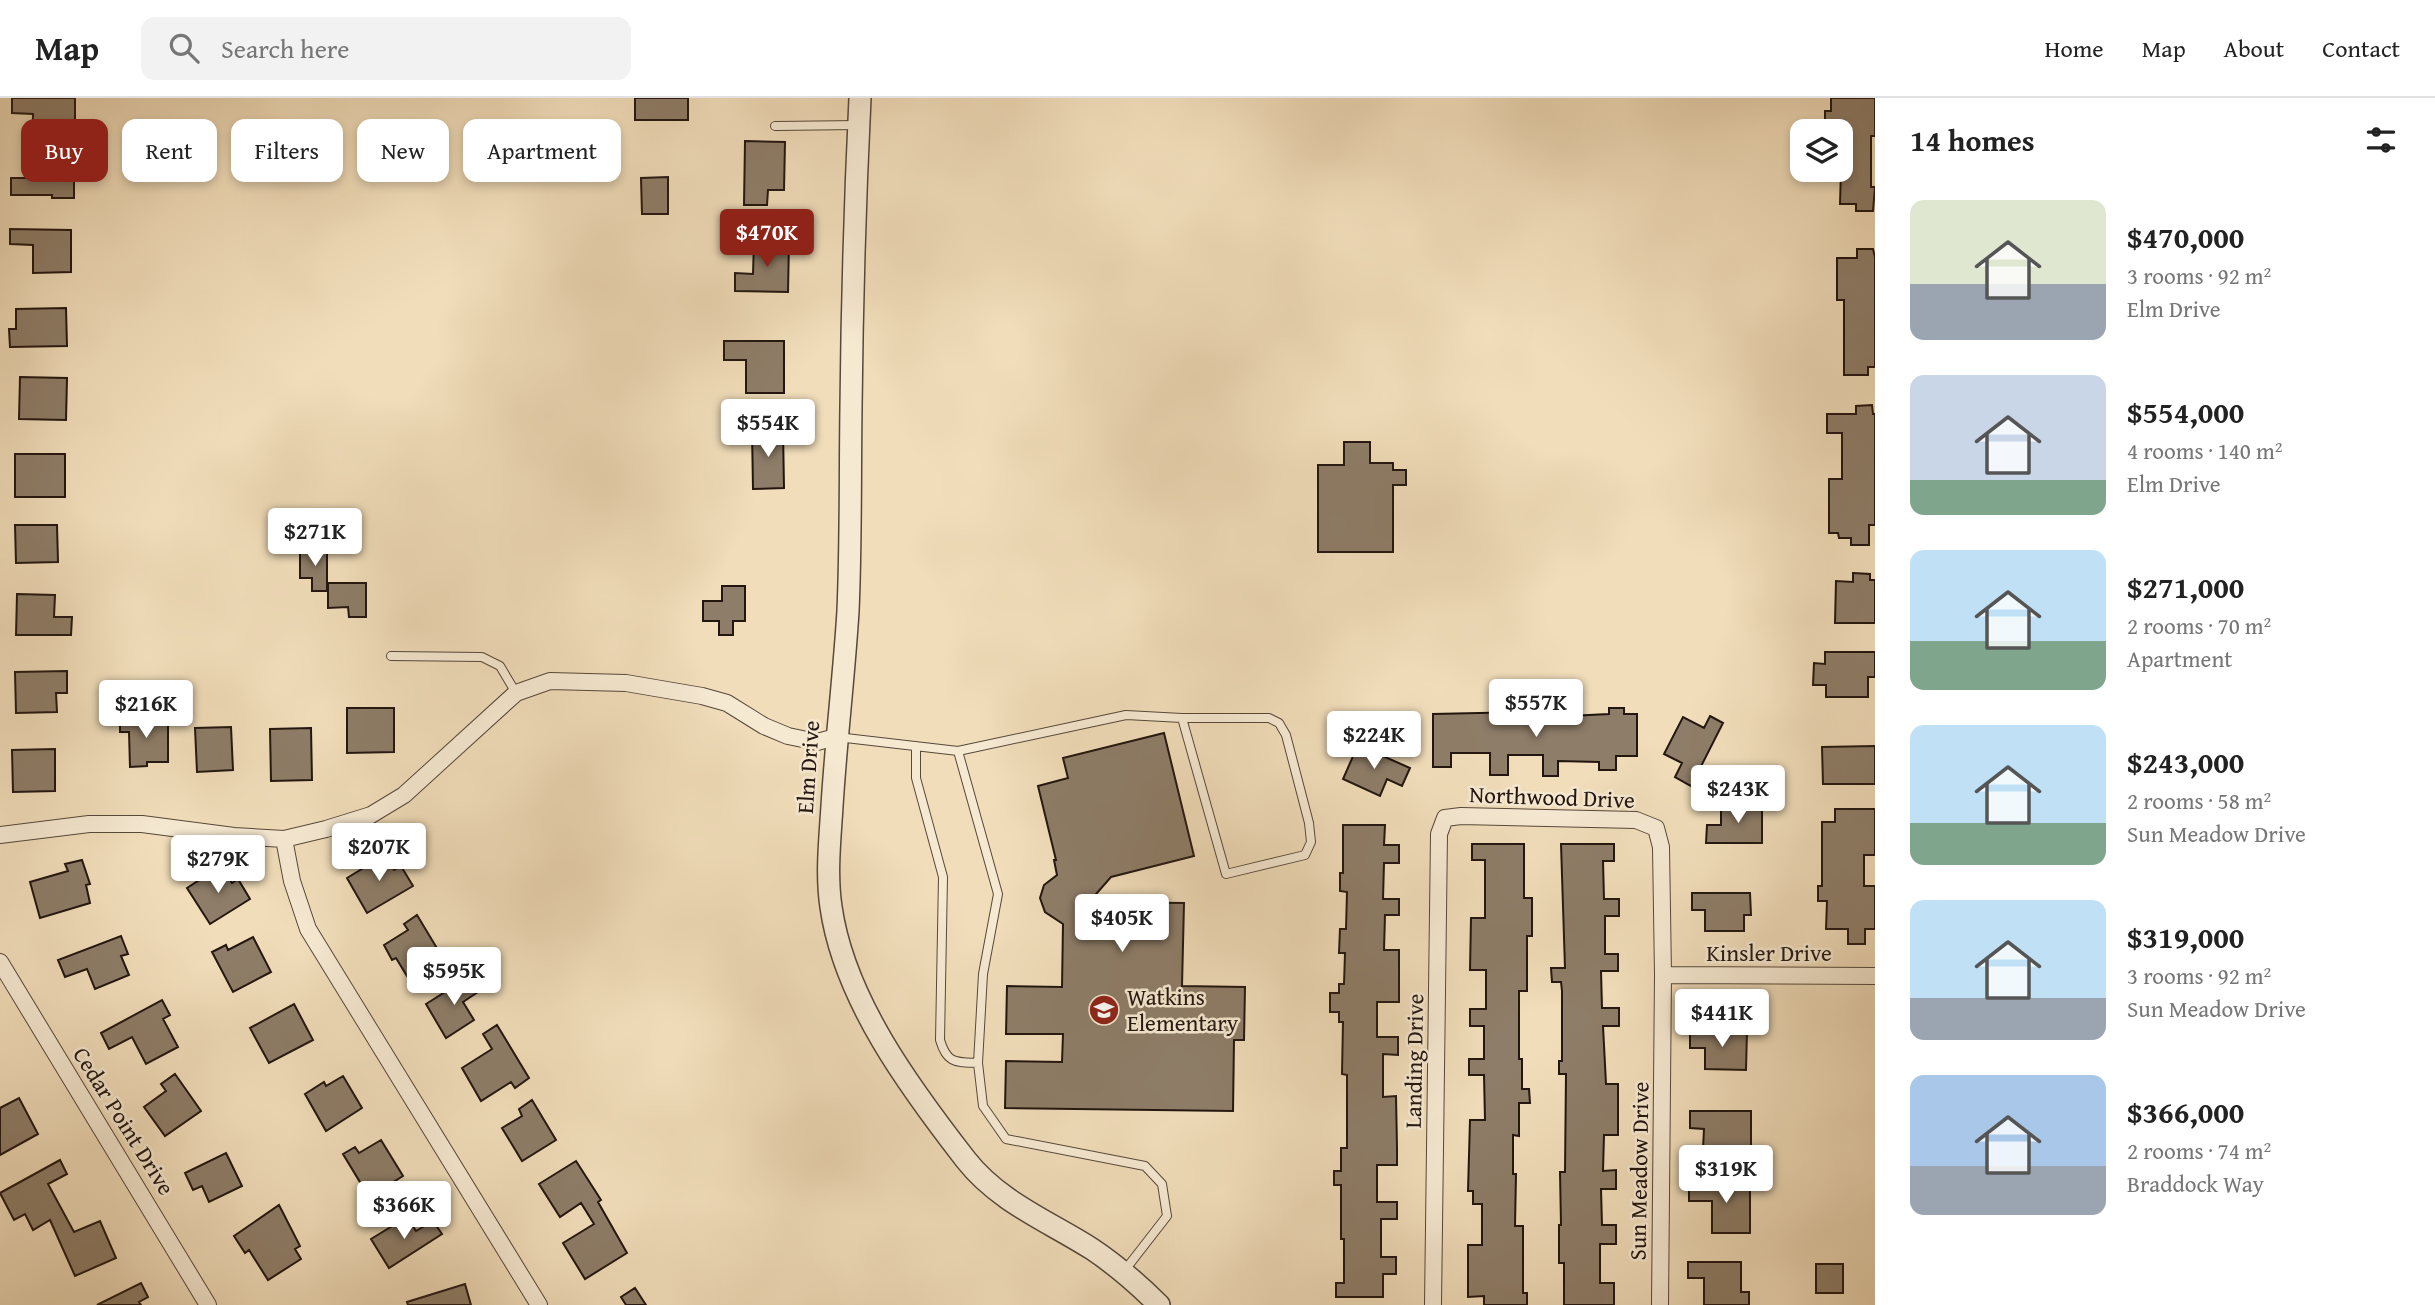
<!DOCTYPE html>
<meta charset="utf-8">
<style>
body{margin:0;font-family:"Gentium Book Plus",serif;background:#f2f2f2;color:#222;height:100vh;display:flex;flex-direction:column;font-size:26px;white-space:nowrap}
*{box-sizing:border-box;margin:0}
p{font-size:23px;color:#767676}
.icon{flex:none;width:38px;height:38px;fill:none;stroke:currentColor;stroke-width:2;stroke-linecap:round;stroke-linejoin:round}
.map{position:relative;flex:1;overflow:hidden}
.sheet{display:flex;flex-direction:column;background:#fff;width:560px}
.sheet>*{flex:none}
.guide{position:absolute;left:21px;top:21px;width:665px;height:63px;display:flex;gap:14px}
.controls{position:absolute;left:1790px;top:21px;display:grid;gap:14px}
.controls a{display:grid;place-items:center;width:63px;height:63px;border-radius:14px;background:#fff;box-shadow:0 4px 10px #0003;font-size:35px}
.price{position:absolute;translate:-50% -60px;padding:0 16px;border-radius:7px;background:#fff;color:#222;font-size:23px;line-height:46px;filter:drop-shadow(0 2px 4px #0008)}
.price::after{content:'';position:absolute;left:50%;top:42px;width:21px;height:16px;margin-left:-10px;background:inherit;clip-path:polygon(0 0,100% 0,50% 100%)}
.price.selected{background:#8f2418;color:#fff}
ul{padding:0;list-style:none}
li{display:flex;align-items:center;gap:21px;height:175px;padding:0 35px}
li span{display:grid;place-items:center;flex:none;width:196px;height:140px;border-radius:14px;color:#555}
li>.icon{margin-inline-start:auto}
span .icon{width:84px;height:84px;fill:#fffc;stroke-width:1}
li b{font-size:30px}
h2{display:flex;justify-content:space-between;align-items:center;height:84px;padding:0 35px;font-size:30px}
.pill{padding:0 24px;border-radius:14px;background:#fff;box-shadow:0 4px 10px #0003;font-size:24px;line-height:63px}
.pill.selected{background:#8f2418;color:#fff}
header{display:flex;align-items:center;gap:42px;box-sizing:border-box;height:98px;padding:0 35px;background:#fff;border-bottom:2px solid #e0e0e0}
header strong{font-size:33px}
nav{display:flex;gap:38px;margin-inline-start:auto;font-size:24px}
.search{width:490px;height:63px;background:#f2f2f2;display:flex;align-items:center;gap:18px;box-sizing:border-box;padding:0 24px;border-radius:14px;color:#767676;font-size:26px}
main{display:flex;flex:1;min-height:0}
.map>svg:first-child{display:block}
.building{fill:#8e7d68;stroke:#231610;stroke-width:2}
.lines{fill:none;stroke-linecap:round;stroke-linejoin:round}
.service-casing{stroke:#56483a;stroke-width:10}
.minor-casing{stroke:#56483a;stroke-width:18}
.tertiary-casing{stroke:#56483a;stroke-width:24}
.service{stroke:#f6e9d2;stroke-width:8}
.minor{stroke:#f6e9d2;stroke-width:16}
.tertiary{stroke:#f6e9d2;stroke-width:21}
.labels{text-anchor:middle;stroke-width:5;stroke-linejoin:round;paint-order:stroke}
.street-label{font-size:23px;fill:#231610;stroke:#f6e9d2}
.poi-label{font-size:23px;fill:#231610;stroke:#f6e9d2;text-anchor:start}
</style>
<header>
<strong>Map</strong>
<div class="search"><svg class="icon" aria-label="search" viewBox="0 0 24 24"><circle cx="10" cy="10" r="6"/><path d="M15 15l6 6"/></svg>Search here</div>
<nav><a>Home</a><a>Map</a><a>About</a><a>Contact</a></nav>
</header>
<main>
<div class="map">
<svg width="1875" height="1207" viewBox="0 0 1875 1207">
<rect width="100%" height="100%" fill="#f1ddba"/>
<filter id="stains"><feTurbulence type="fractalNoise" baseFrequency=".00286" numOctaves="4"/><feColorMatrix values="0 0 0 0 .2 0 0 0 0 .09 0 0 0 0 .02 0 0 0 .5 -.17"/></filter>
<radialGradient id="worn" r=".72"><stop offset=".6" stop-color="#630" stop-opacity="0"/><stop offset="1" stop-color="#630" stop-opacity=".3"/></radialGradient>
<path class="building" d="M12,0H75V31H66V55H74V100H52V97H11V80H29V57H32L33,16L12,15Z
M635,0H688V22H635Z
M1831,0H1875V38H1871V89H1875L1873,113H1856V106H1840L1842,38L1841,33H1825V13H1831Z
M745,43L785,44L784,92H768L767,107H744Z
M668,79V116H642L641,80Z
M10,131L71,132V174L33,175V147L10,146Z
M754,143L789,144L788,194L735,193V175L753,176Z
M1857,151H1873L1875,159V269H1868V277H1844V202H1837V160H1857Z
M66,210L67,248L10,249L9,231H16V211Z
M724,243H784V295H746V262H724Z
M20,279L67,280L66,322L19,321Z
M1872,307L1873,316H1875V427H1869V447H1851V440H1839L1838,435H1829V381H1842V335H1827V316H1856V308Z
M752,332H783L784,390L753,391Z
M1344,344H1370V365H1393V372H1406V387H1393V454H1318V367H1344Z
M15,356H65V399H15Z
M15,427H57L58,464L16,465Z
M327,452V493H312V480H300V453Z
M1853,475L1870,476V482H1875V525H1835L1836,483L1853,484Z
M328,485H366V519H349L348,509L328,510Z
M722,488H745V523H733V537H719V523H703V503H722Z
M17,496L55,497L54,519H72L71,537H16Z
M1825,554H1875V579H1868V599H1826V587H1813L1814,565L1825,566Z
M67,573V595H56L57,614L16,615L15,574Z
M347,610H394V654L347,655Z
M1609,610H1624V616H1637V658H1616V672H1599V664L1558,663V678H1543V657H1508V677H1490V655H1451V669H1433V616L1525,614V625H1569V618L1609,616Z
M1710,618L1723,625L1691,688L1675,679L1682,665L1664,656L1683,619L1704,630Z
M120,619H161V627H168V664H147V668L130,669L129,634H120Z
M231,629L233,672L197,674L195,630Z
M311,630L312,682L271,683L270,631Z
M1164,635L1194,758L1111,779L1089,804L1184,805L1182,888L1245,889L1244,942H1234L1233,1013L1005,1010L1006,963L1062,964L1063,936H1006L1007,888L1062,889L1063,826L1045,814L1040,800L1044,787L1057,777L1054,762H1056L1038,688L1068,680L1063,660Z
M1358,647L1410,670L1402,688L1387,681L1380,698L1343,681Z
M1875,648V686H1823L1822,649Z
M55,651V693L13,694L12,652Z
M1721,707H1762V745H1706L1707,727H1721Z
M1835,711H1875V757H1864V788H1875V831H1865V846H1848V831H1826L1827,803H1818V788H1822V724H1835Z
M1343,727H1385L1384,747H1399V765H1384L1383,801H1399V817H1385L1384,852H1399V904H1377V939H1398V957L1383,956V999L1396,998L1397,1050V1067H1377V1104H1397V1121H1381V1159H1396V1176H1383V1199H1336V1185H1344V1141H1341V1087H1334V1073H1341V1050H1347V977L1342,976L1343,924H1339V914H1330V895H1339V886H1344L1345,855H1339L1340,831H1346L1347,794L1340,793V775H1343Z
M1472,746H1524V800H1532V838H1527V893H1519V961H1522V991H1529L1530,1005H1519V1038L1513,1037V1076H1516L1515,1128H1523V1195H1527V1207H1484V1198L1468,1199V1147H1482V1106H1473V1093H1468L1470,1022H1485L1484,977H1469V961H1484V928H1470V911H1486V872H1470L1471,820H1485V762H1472Z
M1561,746H1614V763H1603L1604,801H1619V818H1605V856H1618V873H1601L1602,910H1619V928H1603L1606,986H1618V1037H1604L1603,1073L1616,1072V1091H1601L1602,1127H1616V1146H1600V1185H1614V1207H1564V1165H1559V1127H1561L1560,1074H1565L1566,976H1559V963H1562V893L1561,884H1552L1551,870H1565Z
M385,757L394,772L401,768L413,788L367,815L347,780Z
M82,762L90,786L86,787L90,805L40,820L30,784L68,773L65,766Z
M221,768L232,785L238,781L250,801L210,826L187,790Z
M1692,795H1750L1751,817H1744V833H1705V812H1692Z
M417,817L441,857L407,878L396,860L392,862L384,847L408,832L404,826Z
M121,838L128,856L121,858L129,877L95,891L87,871L65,879L58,862Z
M253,839L271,874L233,894L212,854L226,847L228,852Z
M472,877L481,892L463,904L474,922L446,940L426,906Z
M162,902L170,917L163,921L178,949L146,966L132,939L109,951L101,935Z
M294,906L313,942L269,965L250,930Z
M497,927L529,980L515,990L511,984L481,1003L462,970L492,951L483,936Z
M1690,933H1747L1746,972L1705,971V950H1690Z
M175,976L201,1013L165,1038L144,1009L166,993L161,986Z
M343,978L362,1010L326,1033L305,996L324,984L326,988Z
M19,1000L38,1036L0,1057V1010Z
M532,1002L556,1042L522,1063L502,1030L522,1018L519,1011Z
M1690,1013H1751V1051H1703L1704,1031L1690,1030Z
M381,1042L403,1078L369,1099L343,1056L355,1049L359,1055Z
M226,1055L242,1088L209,1104L202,1088L193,1092L185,1075Z
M60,1062L67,1076L48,1086L74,1134L100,1123L116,1160L75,1178L50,1122L33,1132L25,1116L14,1122L0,1095Z
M576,1063L601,1102L598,1104L627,1155L585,1181L563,1145L594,1126L581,1105L560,1119L539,1086Z
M1689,1085H1750V1135H1712V1103H1689Z
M279,1107L300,1148L295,1151L301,1161L268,1182L249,1152L245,1155L234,1138Z
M407,1119L416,1133L433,1123L442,1136L389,1170L371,1141Z
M1688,1164H1741V1194H1749V1207H1704V1180H1688Z
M1816,1166H1843V1195H1816Z
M141,1185L148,1199L139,1204L141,1207H97Z
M465,1186L471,1207H408L407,1204Z
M635,1190L646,1207H626L621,1199Z"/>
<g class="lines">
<g class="service-casing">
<path id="service" d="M775,28L859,27
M391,558L482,559L500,568L516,595
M837,639L958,653L1126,617L1182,620L1226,776L1305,757L1311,744L1309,725L1286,637L1279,625L1269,620H1182
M916,648V680L943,779L940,942C947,966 956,964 978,965
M958,653L998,796L983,876L978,965L983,1008L1006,1041L1145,1068L1162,1086L1167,1118L1125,1172"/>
</g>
<g class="minor-casing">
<path id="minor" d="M0,737L89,726H142L234,738L284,741L326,731L371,717L404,697L516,595L550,583L626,585L702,598L727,605L764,628L788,638L817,644L836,639
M284,741L292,783L308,831L539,1207
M0,864L208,1207
M1663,877L1875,878
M1433,1207L1439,736L1445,720L1461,718L1636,722L1656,730L1661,749L1663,877L1660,1207"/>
</g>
<g class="tertiary-casing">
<path id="tertiary" d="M860,0C855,103 852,207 851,310C850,378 851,445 848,513C844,578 836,643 832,708C830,741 826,776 831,809C844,901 910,990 966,1062C999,1104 1048,1123 1092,1151C1116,1167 1139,1187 1159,1207"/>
</g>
<use href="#service" class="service"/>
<use href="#minor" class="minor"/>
<use href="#tertiary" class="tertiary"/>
</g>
<defs>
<g id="school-disc" transform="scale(1.575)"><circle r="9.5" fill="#8f2418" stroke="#f6e9d2"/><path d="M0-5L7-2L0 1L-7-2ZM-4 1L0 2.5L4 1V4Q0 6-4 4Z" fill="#fff"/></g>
</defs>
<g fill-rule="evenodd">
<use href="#school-disc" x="1104" y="912"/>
</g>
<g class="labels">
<g class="street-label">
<text transform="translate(808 669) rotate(-86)" y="8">Elm Drive</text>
<text transform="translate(1552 699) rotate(2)" y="8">Northwood Drive</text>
<text x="1769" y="863">Kinsler Drive</text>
<text transform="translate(1414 963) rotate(-89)" y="8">Landing Drive</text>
<text transform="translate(124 1023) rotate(58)" y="8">Cedar Point Drive</text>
<text transform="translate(1639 1073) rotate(-89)" y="8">Sun Meadow Drive</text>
</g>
<g class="poi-label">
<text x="1127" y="907">Watkins<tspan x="1127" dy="26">Elementary</tspan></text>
</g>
</g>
<rect width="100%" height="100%" filter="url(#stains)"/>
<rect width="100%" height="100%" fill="url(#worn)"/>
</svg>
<div class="controls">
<a><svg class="icon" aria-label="layers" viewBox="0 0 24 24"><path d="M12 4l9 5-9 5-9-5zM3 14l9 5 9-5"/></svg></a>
</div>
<b class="price selected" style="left:767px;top:171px">$470K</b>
<b class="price" style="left:768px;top:361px">$554K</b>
<b class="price" style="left:315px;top:470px">$271K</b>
<b class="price" style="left:1536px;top:641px">$557K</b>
<b class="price" style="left:146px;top:642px">$216K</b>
<b class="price" style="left:1374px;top:673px">$224K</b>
<b class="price" style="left:1738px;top:727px">$243K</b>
<b class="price" style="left:379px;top:785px">$207K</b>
<b class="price" style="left:218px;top:797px">$279K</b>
<b class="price" style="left:1122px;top:856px">$405K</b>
<b class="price" style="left:454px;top:909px">$595K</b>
<b class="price" style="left:1722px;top:951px">$441K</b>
<b class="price" style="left:1726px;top:1107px">$319K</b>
<b class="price" style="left:404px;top:1143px">$366K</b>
<div class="guide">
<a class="pill selected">Buy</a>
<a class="pill">Rent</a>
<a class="pill">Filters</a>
<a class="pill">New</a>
<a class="pill">Apartment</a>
</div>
</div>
<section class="sheet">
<h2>14 homes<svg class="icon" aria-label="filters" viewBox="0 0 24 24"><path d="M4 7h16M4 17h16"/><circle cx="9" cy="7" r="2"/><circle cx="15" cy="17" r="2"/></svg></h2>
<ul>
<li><span style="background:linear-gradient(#dfe7d0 60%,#9aa5b1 0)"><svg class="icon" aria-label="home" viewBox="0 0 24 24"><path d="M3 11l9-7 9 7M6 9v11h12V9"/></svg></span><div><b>$470,000</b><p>3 rooms · 92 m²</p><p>Elm Drive</p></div></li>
<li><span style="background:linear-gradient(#c9d6e8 75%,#7fa58c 0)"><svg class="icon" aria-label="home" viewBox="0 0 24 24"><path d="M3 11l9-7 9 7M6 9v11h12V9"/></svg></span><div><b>$554,000</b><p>4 rooms · 140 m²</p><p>Elm Drive</p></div></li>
<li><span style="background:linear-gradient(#bfe0f5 65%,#7fa58c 0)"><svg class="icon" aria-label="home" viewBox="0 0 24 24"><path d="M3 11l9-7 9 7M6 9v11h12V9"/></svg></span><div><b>$271,000</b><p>2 rooms · 70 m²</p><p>Apartment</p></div></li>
<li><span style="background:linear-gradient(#bfe0f5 70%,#7fa58c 0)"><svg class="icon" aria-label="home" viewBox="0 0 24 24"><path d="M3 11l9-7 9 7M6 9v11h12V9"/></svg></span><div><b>$243,000</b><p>2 rooms · 58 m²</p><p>Sun Meadow Drive</p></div></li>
<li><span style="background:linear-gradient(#bfe0f5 70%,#9aa5b1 0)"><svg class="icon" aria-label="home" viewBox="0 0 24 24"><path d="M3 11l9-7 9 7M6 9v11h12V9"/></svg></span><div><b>$319,000</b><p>3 rooms · 92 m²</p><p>Sun Meadow Drive</p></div></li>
<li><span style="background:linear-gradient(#a9c7e8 65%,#9aa5b1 0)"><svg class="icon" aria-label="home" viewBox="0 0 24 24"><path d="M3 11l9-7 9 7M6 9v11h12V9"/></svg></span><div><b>$366,000</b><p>2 rooms · 74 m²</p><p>Braddock Way</p></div></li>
</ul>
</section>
</main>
